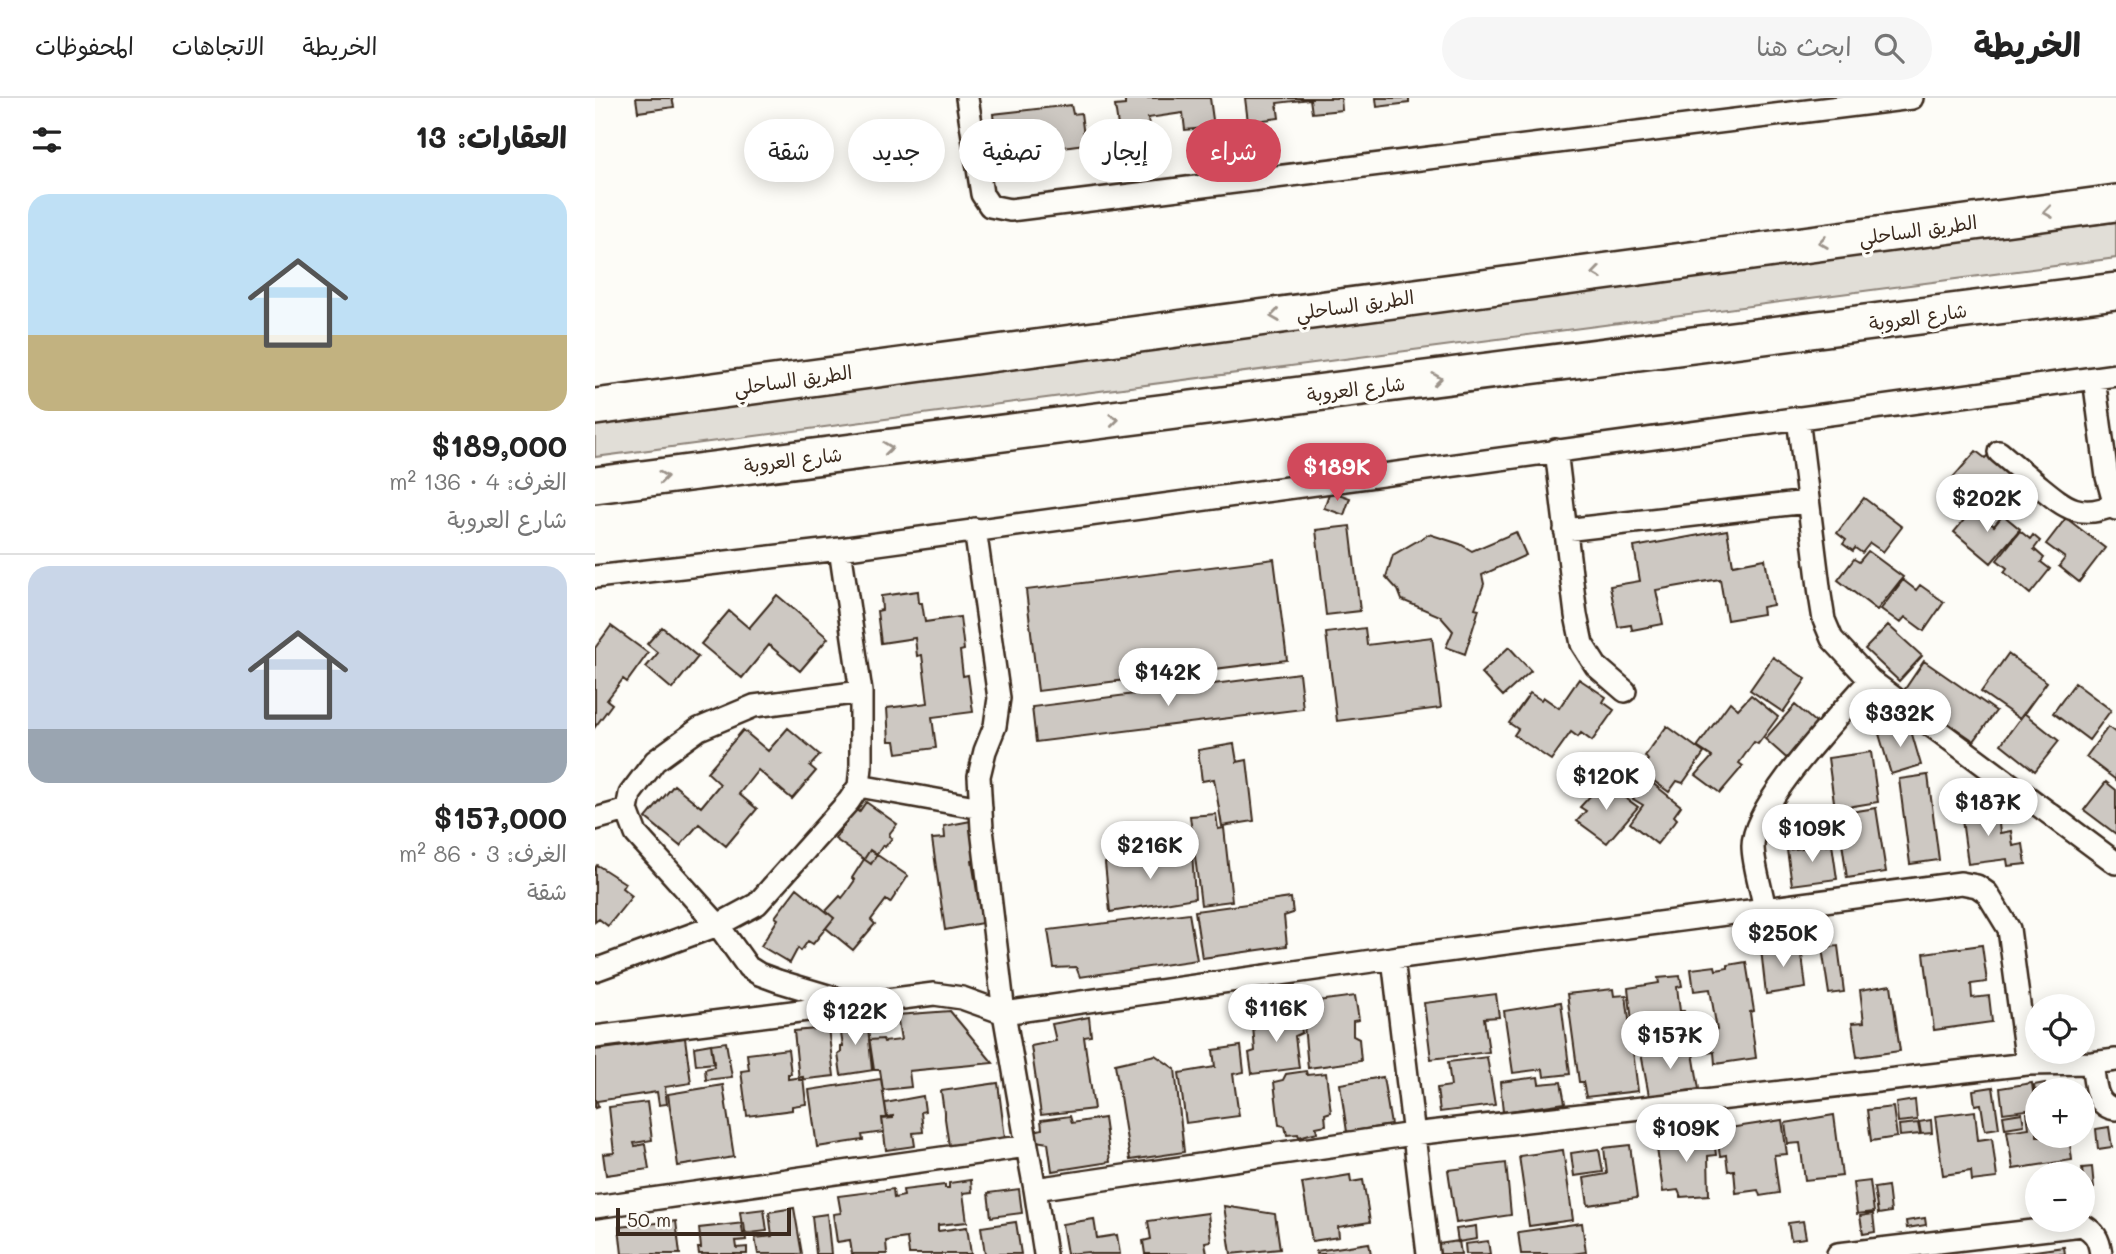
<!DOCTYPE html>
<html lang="ar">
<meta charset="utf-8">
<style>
body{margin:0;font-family:Mali,"Playpen Sans Arabic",sans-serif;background:#f6f6f6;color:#222;direction:rtl;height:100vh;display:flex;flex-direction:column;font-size:26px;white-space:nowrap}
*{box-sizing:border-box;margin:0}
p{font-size:23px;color:#767676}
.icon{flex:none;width:38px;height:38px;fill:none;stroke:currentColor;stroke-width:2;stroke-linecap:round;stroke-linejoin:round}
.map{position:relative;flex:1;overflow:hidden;direction:ltr}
.details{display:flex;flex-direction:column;background:#fff;width:595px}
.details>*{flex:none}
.banner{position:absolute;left:21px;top:21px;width:665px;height:63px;direction:rtl;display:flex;gap:14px}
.controls{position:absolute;left:1430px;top:896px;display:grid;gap:14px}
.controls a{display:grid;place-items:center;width:70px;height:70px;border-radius:50%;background:#fff;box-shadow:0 4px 18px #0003;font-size:35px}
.scale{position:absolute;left:21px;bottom:18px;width:175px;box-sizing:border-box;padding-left:7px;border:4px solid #3b2a1e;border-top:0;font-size:19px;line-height:24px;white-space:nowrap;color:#3b2a1e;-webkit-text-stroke:5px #fdfcf7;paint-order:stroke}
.price{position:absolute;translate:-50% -60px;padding:0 16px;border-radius:24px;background:#fff;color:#222;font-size:23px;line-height:46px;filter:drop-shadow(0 2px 4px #0008)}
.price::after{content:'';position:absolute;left:50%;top:42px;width:21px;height:16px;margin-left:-10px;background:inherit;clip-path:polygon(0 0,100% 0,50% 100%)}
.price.selected{background:#d1495b;color:#fff}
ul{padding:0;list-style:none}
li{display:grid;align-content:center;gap:14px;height:371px;padding:0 28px}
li+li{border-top:2px solid #e0e0e0}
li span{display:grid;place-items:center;height:217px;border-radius:21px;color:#555}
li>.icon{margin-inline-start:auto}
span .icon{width:126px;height:126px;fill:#fffc;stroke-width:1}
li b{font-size:30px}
h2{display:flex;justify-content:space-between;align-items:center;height:84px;padding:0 28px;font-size:30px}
.tag{padding:0 24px;border-radius:32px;background:#fff;box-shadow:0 4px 18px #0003;font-size:24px;line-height:63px}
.tag.selected{background:#d1495b;color:#fff}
header{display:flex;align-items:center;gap:42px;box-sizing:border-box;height:98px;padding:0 35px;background:#fff;border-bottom:2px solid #e0e0e0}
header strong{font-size:33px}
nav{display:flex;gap:38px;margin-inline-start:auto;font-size:24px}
.search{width:490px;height:63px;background:#f6f6f6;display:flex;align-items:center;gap:18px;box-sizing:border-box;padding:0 24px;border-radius:38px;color:#767676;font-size:26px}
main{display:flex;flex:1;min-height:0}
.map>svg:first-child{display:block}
.green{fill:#e1ded7;stroke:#8e847a;stroke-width:2}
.building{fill:#cdc8c2;stroke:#3b2a1e;stroke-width:2}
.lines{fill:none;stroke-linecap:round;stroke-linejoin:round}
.minor-casing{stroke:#3b2a1e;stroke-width:26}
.trunk-casing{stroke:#3b2a1e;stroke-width:40}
.minor{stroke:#fdfcf7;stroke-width:21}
.trunk{stroke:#fdfcf7;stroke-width:35}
.oneway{stroke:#9c938a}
.labels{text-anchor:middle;stroke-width:7;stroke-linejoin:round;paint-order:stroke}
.street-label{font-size:19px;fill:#3b2a1e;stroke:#fdfcf7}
</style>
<header>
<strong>الخريطة</strong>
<div class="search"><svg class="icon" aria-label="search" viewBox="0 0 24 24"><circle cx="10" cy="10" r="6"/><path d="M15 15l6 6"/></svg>ابحث هنا</div>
<nav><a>الخريطة</a><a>الاتجاهات</a><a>المحفوظات</a></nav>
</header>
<main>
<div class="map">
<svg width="1521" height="1156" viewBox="0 0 1521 1156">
<rect width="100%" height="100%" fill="#fdfcf7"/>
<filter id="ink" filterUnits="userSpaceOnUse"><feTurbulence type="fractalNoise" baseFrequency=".0143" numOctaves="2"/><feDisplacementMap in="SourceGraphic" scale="14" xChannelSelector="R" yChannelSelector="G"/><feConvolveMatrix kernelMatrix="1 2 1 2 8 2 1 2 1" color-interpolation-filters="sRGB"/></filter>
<g filter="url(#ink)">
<path class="green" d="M1521,124V160L0,359V324L666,234Z"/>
<path class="building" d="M41,0H77L79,9L43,14Z
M530,0H615L619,29L590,32L588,15L553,20L555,37L525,41L520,8L530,7Z
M650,0H746L747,12L717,15L715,1L682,5L684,20L653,24Z
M781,0H814V5L782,9Z
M476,7L478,16L486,15L490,46L460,50L459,34L425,38L427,54L395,58L391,27L399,26L398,16Z
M1381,353L1390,360L1394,356L1422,379L1402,403L1392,394L1388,400L1381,395L1373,405L1362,396L1365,392L1355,383Z
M735,393L755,400L749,417L729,410Z
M1269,400L1307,429L1288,454L1275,445L1267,455L1260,450L1258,453L1248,446L1251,442L1242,435Z
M1378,411L1399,428L1408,417L1425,431L1396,465L1359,434Z
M1471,420L1510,450L1484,484L1464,468L1470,460L1451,446Z
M755,428L765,513L731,517L721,432Z
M1132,432L1138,467L1170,461L1178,507L1167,509L1168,516L1132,522L1125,481L1061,492L1068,526L1037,532L1036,527L1023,529L1015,488L1045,483L1039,449Z
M1425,433L1435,441L1438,437L1445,443L1439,451L1449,460L1446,464L1455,471L1435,496L1409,474L1412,470L1402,462Z
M921,434L931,457L887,477L889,486L880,510L884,511L870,556L851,549L858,533L845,518L807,502L803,492L791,479L798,457L834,436L865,446L877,453Z
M1273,453L1308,479L1282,512L1243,482L1259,461L1264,464Z
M679,461L692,562L443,593L431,492Z
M1308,482L1321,492L1325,487L1349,504L1329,533L1310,519L1305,525L1286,511Z
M323,493L324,505H327L330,524L365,519L369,552L365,553L368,578L373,577L378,614L337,619L341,650L302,655L300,643H294L292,610L333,605L327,557L322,558L320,540L286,545L282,513L287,512L286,498Z
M182,497L233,540L205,573L174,547L147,580L106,546L134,513L154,530Z
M1293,527L1327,558L1304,583L1270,551Z
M16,528L53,555L32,584L28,581L12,602L17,606L0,629V550Z
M67,529L103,559L77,591L51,569L63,555L52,546Z
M770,530L772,547L837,539L846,610L742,623L731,535Z
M914,549L936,573L908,598L886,575Z
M1413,556L1452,584L1425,621L1386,594Z
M1178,559L1211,581L1188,614L1155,592Z
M1329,563L1401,613L1379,643L1308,594Z
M704,575L708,611L441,644L437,609Z
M984,581L1011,599L1008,604L1019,612L997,643L986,635L983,639L976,634L956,662L919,637L923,631L914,625L935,595L946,602L948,599L964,610Z
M1480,585L1516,612L1494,642L1458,615Z
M1156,597L1183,619L1163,646L1159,644L1144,665L1148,668L1125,695L1101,677L1117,659L1102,649L1135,604L1143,611Z
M1200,607L1227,630L1197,665L1170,641Z
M1429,615L1464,643L1440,673L1406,646Z
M1314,626L1326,667L1296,676L1284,636Z
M1072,628L1109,655L1088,685L1082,683L1074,694L1044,672L1053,662L1050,658Z
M1513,629L1521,635V682L1491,659Z
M193,630L225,657L215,668L221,673L197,701L163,672L144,696L162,711L131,748L104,726L85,748L51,720L79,687L106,709L125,686L112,674L148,632L173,653Z
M639,646L642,664L652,662L659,723L627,728L619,681L607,683L603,652Z
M1276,654L1283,704L1240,711L1233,660Z
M1333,677L1344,762L1315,766L1304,681Z
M1008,684L1043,709L1012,745L982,723L991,713L985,709Z
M1056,684L1086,708L1079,718L1082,721L1062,746L1035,725L1048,707L1038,701L1046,690L1049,692Z
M1511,684L1521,692V736L1489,712Z
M271,704L302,726L295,735L294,738L297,740L290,749L288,747L276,766L240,741L260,711L264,714Z
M1390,704L1392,718L1403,717L1405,735L1416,733L1418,748L1428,746L1431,766L1413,768L1412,761L1373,766L1365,707Z
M1231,709L1236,740L1193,746L1189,716Z
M1281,710L1291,774L1252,780L1243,716Z
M621,716L623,731L629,730L637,803L606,807L595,718Z
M376,723L382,762L377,763L387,825L350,832L337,741L350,740L349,728Z
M1237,746L1242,781L1197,787L1192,752Z
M275,752L313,778L295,805L291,802L276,822L280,826L258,852L231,830L239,820L231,813L245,798L247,800L251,795L260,782L257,780Z
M597,754L600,800L515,814L510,765Z
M2,767L30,785L27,790L37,798L13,828L4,821L0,824V770Z
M202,790L239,820L218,846L213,843L206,853L203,850L195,865L166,848L183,821L180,819Z
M696,800L698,815L689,818L692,848L607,860L600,813Z
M594,815L602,862L485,879L481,869L459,870L453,832Z
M1190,844L1191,851L1206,849L1211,890L1171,896L1166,851L1177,849V846Z
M1387,847L1392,884L1376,886L1377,900L1394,898L1397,924L1339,932L1329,855Z
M1243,848L1249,894L1234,896L1227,850Z
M1151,864L1159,913L1155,914L1161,960L1120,966L1119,954L1110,955L1107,935L1122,932L1115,891L1099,893L1096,871L1120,868L1121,872L1133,870V867Z
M1085,878L1087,888L1082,889L1085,913H1089L1094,940L1040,947L1033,890L1064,885L1063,880Z
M1296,887L1305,953L1262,959L1257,925L1269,924L1265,892Z
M1018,891L1019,898L1031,897L1043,993L991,999L988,984H984L972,896Z
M901,896L904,919L889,920L894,954L836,961L829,905Z
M760,898L764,922L758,923V938L764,941L766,963L713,970L707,905Z
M966,904L975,976L949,979L948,971L918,975L909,913Z
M355,913L398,965L314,973L316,989L288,992L285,972H277L274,942L288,941L289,944L306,942L302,917Z
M704,913L707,935L700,938L704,970L657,976L654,955L660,953L658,928L677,924L676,917Z
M271,919L279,972L246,977L243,956L246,955V948H248L244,923Z
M494,919L496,938L489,939L499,1011L446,1017L436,948L461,943L457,926Z
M233,930L239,978L204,982L199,933Z
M90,940L96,985L70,989L72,1006L64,1007L62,994L2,1003L3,1009L0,1010V952Z
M131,944L137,979L111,982L110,971L119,969L116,946Z
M116,946L119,965L101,967L99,949Z
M646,948L649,974L638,976L644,1018L591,1025L584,975L620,969L618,952Z
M1097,949L1104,991L1054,998L1046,955Z
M193,951L196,976H193V981L208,979L211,1006L197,1008V1012L152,1018L146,973L154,972L152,956Z
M560,957L580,971L589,1054L535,1062L520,966Z
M892,959L900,1007L845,1014L842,990L856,988L853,964Z
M711,973L712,977L731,975L736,1014L730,1016L731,1027L721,1029L722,1034L704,1039L703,1036L692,1037L690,1028L684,1027L679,984L688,982L691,976Z
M788,979L796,1027L752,1034L745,986Z
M943,979L944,986L966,984L970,1005L908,1014L905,984Z
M286,981L292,1020H287L289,1034L267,1037L268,1042L222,1049L214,992Z
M403,985L410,1040L354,1048L346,993Z
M1437,985L1440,1011L1408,1015L1405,990Z
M1450,985L1451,992H1442V1010L1439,987Z
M128,987L139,1059L83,1068L73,996Z
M1398,989L1404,1030L1390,1032L1386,1006L1380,1007L1378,992Z
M328,998L330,1013L326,1014L328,1034L318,1035L320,1048L291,1052L287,1021L298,1020V1018L292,1019L290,1005Z
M1320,1002L1322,1022L1303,1024L1301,1005Z
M52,1004L57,1042L39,1045L40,1048L50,1046L54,1071L11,1077L8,1056L19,1055L14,1009Z
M1298,1009L1302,1039L1276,1043L1272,1012Z
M1380,1013L1383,1042L1397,1040L1402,1080L1377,1083L1376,1073L1348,1077L1340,1018Z
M1442,1014V1038H1474L1477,1062L1418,1071L1412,1033L1434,1030L1432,1015Z
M1427,1015L1429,1027L1410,1030L1408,1018Z
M1239,1017L1247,1078L1210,1082L1205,1045L1193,1046L1190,1025Z
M475,1018L477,1025L509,1020L515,1064L457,1073L453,1045L440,1043L439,1033L447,1031L446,1022Z
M1187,1022L1192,1056L1179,1057L1184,1095L1165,1098L1163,1092L1141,1095L1139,1072L1133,1073L1131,1057L1125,1058L1121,1032Z
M1336,1022L1337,1035L1326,1036L1324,1024Z
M1323,1025L1325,1036L1305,1038L1304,1027Z
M1514,1029L1517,1049L1503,1051L1501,1031Z
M1118,1034L1121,1057L1113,1058L1114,1097L1086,1099L1083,1092L1068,1094L1061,1043Z
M1035,1047L1042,1100L993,1107L989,1080L1012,1076L1009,1050Z
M1004,1051L1008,1074L979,1078L976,1055Z
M968,1052L978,1122L934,1128L924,1058Z
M911,1065L916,1117L861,1125L853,1072Z
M1497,1069L1499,1090L1489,1092L1487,1070Z
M755,1077L756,1084L768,1082L775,1124L743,1129L744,1139L717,1143L707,1085Z
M376,1082L377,1094L368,1095L372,1124L343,1127V1133L372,1129L376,1156H314L312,1140L291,1143L292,1156H257L255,1142L242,1144L238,1116L246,1115L243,1098L298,1091L299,1100L309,1098L308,1092L350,1087V1090H354V1085Z
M1275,1083L1279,1114L1262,1116L1258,1085Z
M1293,1088L1296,1114L1283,1116L1279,1090Z
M424,1091L427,1115L396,1119L393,1095Z
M629,1108L680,1116L685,1151L636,1156Z
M199,1110L207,1156H163L160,1140L177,1138L174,1114Z
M169,1111L172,1133L148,1136L145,1114Z
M613,1115L616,1143L610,1144L612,1156H550L548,1143L556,1141L553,1123Z
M232,1116L236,1156H221L217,1118Z
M1278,1116L1280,1134L1268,1136L1265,1118Z
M1330,1120L1331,1127L1312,1130L1311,1123Z
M499,1121L502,1140L522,1137L525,1156H495L494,1154L472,1156L467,1126Z
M81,1123L85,1156H27L24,1129Z
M1208,1123L1211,1140L1196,1142L1193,1125Z
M421,1124L426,1156H390L386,1129Z
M149,1125L151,1142L141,1143L142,1150L152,1149V1156H104L103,1150H106L104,1130Z
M987,1125L991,1154L977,1156H926L923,1134Z
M881,1128L882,1141L863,1144L861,1131Z
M864,1143L866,1156H845L843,1146Z
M893,1143L895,1156H871L870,1146Z
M774,1145L776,1156H722L721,1153Z
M1469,1149L1470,1156H1419Z"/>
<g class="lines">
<g class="minor-casing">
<path id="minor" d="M372,0L387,96L395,108L415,112L1317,0
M1499,280L1512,379L1521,411
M1203,320L1225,497L1229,522L1237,541L1275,582L1521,765
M961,352L981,517L987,546L1001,568L1030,593
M1404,354C1417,365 1430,376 1443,387C1470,409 1484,422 1519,407
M380,431L404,600L400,628L390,653L384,678L387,731L409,915L432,1048
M970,432L1212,404
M0,479L245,451L1521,277
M264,688L386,710
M0,721L32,712
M1170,812C1167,793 1158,766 1158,748C1158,705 1246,616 1275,582
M798,860L1366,785L1382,788L1392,795L1414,831L1432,966
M0,872L123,827L162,806L254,703L264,688L266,669V594L245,451
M253,904L183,883L164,876L153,869L123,827L41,736L32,712L35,696L60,663L104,631L159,608L266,594
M0,939L339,896L367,900L409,915L798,860L833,1156
M1497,965C1500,983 1499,1009 1521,1011
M440,1091L450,1156
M0,1109L432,1048L440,1091L818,1036L1432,966L1497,965L1521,962
M1243,1156L1487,1127C1500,1134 1504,1141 1506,1156"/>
</g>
<g class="trunk-casing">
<path id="trunk" d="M0,309L1521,105
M0,387L1521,193"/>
</g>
<use href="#minor" class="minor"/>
<use href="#trunk" class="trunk"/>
</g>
<defs><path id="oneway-chevron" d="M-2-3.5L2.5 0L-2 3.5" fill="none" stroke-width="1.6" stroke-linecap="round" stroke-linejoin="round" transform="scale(1.75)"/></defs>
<g class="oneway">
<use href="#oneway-chevron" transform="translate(1453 114) rotate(172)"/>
<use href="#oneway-chevron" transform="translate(1228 144) rotate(172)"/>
<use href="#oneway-chevron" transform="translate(1002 175) rotate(172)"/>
<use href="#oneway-chevron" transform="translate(680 218) rotate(172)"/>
<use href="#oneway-chevron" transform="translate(842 281) rotate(-7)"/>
<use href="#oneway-chevron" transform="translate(519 322) rotate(-7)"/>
<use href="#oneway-chevron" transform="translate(293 350) rotate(-7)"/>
<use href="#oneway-chevron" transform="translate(68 379) rotate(-7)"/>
</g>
</g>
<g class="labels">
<g class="street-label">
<text transform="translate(1323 132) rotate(-8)" y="7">الطريق الساحلي</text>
<text transform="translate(760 207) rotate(-8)" y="7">الطريق الساحلي</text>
<text transform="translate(1323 219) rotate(-8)" y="7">شارع العروبة</text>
<text transform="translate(198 282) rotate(-8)" y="7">الطريق الساحلي</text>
<text transform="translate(761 291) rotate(-7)" y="7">شارع العروبة</text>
<text transform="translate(198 362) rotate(-7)" y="7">شارع العروبة</text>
</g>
</g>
</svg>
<div class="controls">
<a><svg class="icon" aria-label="locate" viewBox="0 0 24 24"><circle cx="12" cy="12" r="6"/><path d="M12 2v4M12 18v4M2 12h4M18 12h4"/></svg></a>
<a>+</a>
<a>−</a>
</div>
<div class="scale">50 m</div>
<b class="price selected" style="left:742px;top:405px">$189K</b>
<b class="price" style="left:1392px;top:436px">$202K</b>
<b class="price" style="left:573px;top:610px">$142K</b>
<b class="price" style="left:1305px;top:651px">$332K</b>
<b class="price" style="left:1011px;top:714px">$120K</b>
<b class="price" style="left:1393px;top:740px">$187K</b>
<b class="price" style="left:1217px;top:766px">$109K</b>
<b class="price" style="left:555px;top:783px">$216K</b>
<b class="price" style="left:1188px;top:871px">$250K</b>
<b class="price" style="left:681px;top:946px">$116K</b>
<b class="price" style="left:260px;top:949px">$122K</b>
<b class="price" style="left:1075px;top:973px">$157K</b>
<b class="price" style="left:1091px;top:1066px">$109K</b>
<div class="banner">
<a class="tag selected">شراء</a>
<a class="tag">إيجار</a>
<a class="tag">تصفية</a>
<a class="tag">جديد</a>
<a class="tag">شقة</a>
</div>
</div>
<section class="details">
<h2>العقارات: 13<svg class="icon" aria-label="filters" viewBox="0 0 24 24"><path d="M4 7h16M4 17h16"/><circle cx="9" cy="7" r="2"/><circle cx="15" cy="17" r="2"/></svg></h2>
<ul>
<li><span style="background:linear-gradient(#bfe0f5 65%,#c2b280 0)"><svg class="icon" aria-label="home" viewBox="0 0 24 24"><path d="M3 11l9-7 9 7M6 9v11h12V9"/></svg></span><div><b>$189,000</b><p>الغرف: 4 · 136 m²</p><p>شارع العروبة</p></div></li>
<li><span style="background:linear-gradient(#c9d6e8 75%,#9aa5b1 0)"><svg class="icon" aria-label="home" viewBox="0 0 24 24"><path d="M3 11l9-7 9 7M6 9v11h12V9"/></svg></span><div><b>$157,000</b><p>الغرف: 3 · 86 m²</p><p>شقة</p></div></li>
</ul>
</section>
</main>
